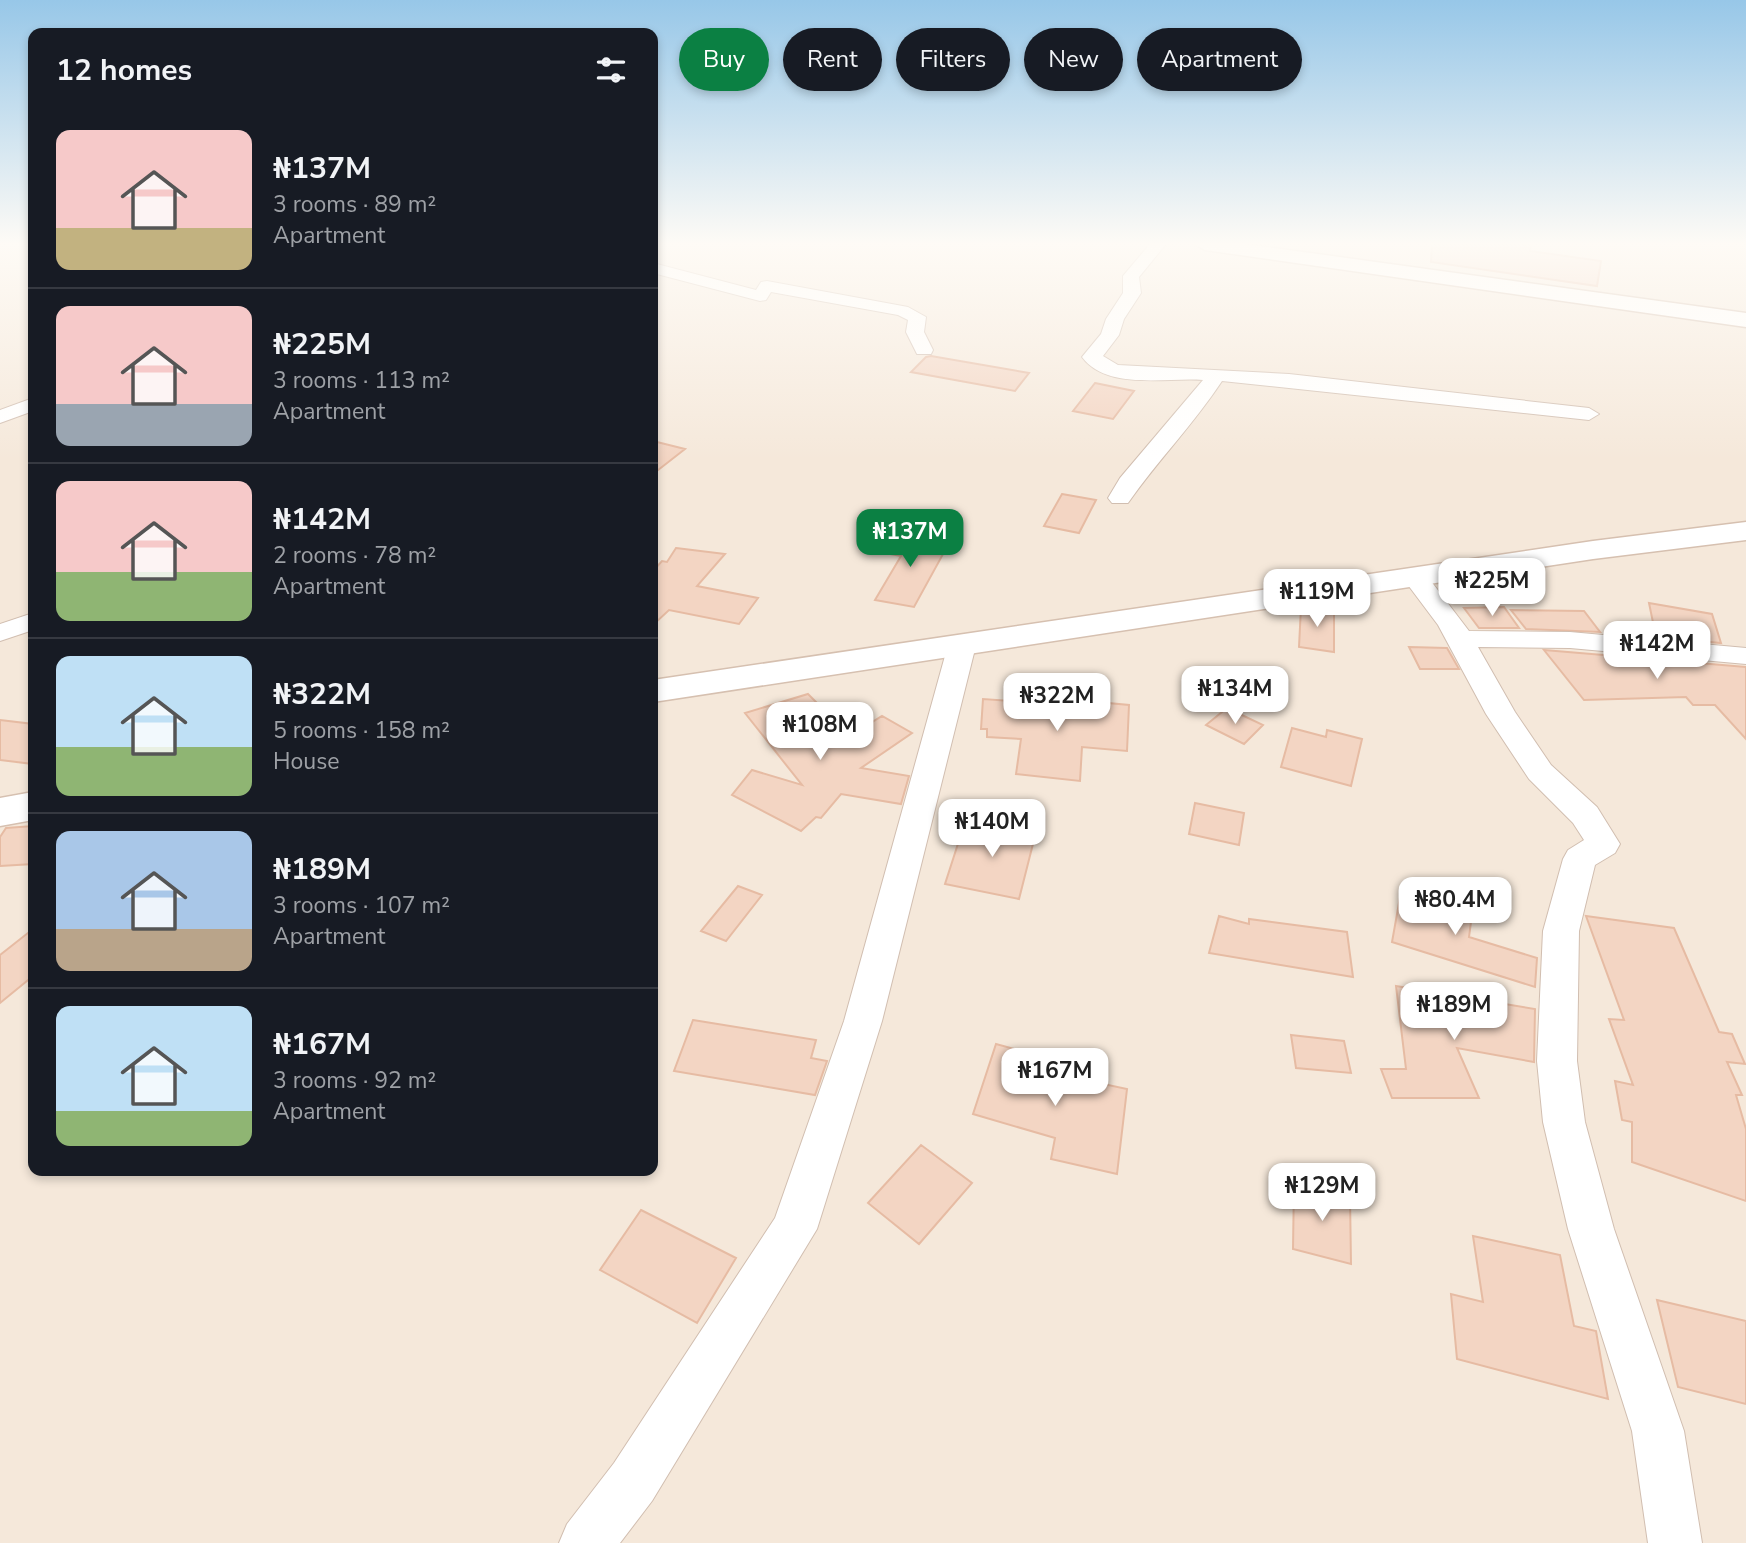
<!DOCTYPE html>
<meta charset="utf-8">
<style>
body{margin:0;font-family:"Nunito Sans",sans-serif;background:#20242c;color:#f1f3f6;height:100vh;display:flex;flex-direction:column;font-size:26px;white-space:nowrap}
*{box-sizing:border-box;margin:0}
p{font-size:23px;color:#9ea1a6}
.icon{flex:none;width:38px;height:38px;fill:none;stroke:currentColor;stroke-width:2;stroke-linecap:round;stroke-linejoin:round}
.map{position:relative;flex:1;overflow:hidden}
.details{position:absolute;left:28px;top:28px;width:630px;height:1148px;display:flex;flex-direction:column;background:#171b24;border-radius:14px;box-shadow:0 4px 10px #0003}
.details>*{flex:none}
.guide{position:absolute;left:679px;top:28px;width:665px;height:63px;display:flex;gap:14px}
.price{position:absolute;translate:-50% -60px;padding:0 16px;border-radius:14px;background:#fff;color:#222;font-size:23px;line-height:46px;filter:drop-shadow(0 2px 4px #0008)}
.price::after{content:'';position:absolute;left:50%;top:42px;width:21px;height:16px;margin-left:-10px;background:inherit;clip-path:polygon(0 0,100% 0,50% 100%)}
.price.active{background:#0b8043;color:#fff}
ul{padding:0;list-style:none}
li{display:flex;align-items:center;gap:21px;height:175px;padding:0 28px}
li+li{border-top:2px solid #363941}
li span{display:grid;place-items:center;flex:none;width:196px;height:140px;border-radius:14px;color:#555}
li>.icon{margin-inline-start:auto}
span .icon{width:84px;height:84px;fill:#fffc;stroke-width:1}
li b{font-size:30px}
h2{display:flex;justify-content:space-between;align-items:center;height:84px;padding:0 28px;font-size:30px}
.chip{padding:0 24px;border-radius:32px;background:#171b24;box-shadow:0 4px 10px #0003;font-size:24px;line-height:63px}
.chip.active{background:#0b8043;color:#fff}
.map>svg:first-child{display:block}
.residential{fill:#f5e8da}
.building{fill:#f3d5c3;stroke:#e6bba3;stroke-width:2}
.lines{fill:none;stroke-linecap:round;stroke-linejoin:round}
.street-casing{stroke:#d1beb0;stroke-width:2}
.secondary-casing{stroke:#d6c0b0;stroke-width:3}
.street{fill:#fff;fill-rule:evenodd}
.secondary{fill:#fff;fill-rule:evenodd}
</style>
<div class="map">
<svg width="1746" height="1543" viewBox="0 0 1746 1543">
<rect width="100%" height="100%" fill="#fdf6ec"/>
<path class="residential" d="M0,244H33V1171H653V244H1746V1543H0Z"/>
<path class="building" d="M1432,244H1531L1530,251L1601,261L1597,286L1431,262Z
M931,356L1029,373L1015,391L911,372L926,357Z
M1095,383L1134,391L1113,419L1073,411Z
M653,441L685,449L653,474Z
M1062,494L1096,500L1079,533L1044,526Z
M893,534L948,545L914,607L875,600L901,556L880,552Z
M676,548L725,554L697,586L758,598L739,624L669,610L653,625V571L662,561L667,562Z
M1649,603L1712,614L1721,643L1656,637Z
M1301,607L1334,611V652L1299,647Z
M1504,607L1519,628H1479L1464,608Z
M1511,610L1584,611L1600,632L1526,629Z
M1409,647L1447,648L1459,669H1420Z
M1544,650L1746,667V739L1715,705H1693L1686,697L1584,700Z
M808,694L850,736L882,716L912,733L861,768L909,776L901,804L841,794L821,818L816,817L801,831L732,795L752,770L802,785L745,713Z
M1054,698L1129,705L1127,751L1082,747L1080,781L1016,774L1021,739L987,737V729H981L983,699L1054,704Z
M1227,708L1263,725L1244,744L1206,725Z
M0,720L33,724V764L0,760Z
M1292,728L1326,737L1327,730L1362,739L1351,786L1281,767Z
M1195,803L1244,813L1239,845L1189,834Z
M966,819L1036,832L1019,899L945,884Z
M33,826V864L0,866V837L6,828Z
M738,886L762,895L726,941L701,931Z
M1402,886L1473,907L1469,937L1537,958L1535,987L1392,942Z
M1219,916L1249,924V919L1347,932L1353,977L1209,953Z
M1586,916L1674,928L1719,1032L1732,1034L1745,1064L1727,1062L1742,1095H1736L1746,1129V1201L1632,1162V1122L1622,1120L1615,1081L1633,1085L1609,1019L1624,1020Z
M33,929V976L0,1003V955Z
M1396,986L1535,1009L1534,1062L1457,1048L1479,1098H1392L1381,1069H1406Z
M693,1020L816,1040L811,1058L827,1061L815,1095L674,1071Z
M1291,1035L1344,1041L1351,1073L1296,1068Z
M996,1044L1055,1060L1052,1073L1127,1089L1117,1174L1051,1159L1055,1138L973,1114Z
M921,1145L972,1183L919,1244L868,1203Z
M1294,1182L1350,1196L1351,1264L1293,1249Z
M641,1210L736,1258L697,1323L600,1270Z
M1473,1236L1560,1255L1574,1326L1596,1331L1608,1399L1457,1359L1451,1294L1483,1302Z
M1657,1300L1746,1321V1404L1678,1387Z"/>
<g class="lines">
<g class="street-casing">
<path id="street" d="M1150,244H1166L1139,277L1141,293L1124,319L1119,335L1103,356L1118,365L1289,374L1589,408L1599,414L1589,420L1222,381C1194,424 1157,461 1128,503H1112L1108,498L1120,478L1203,380C1167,377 1107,391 1082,357L1101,334L1106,319L1123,293V276Z
M653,263L756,290L761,282L767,281L908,307L926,317L924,332L933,350L931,354H917L906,332L908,320L898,315L771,292L766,300L760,301L653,273Z
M33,398V411L0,423V410Z
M1415,569L1424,572L1469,631L1570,632L1746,648V664L1570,648L1478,647L1515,712L1551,765L1597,807L1620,844L1615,853L1595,865L1579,931L1577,1061L1585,1122L1614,1229L1684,1431L1702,1543H1648L1632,1431L1568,1229L1543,1122L1537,1061L1543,931L1563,859L1568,850L1584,840L1573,823L1529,779L1486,714L1438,625L1402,577L1406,572Z
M33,613V630L0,641V624Z
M962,637L972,639L976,645L882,1021L817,1229L652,1501L620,1543H559L567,1524L614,1463L775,1218L844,1021L948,645L952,639Z"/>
</g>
<g class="secondary-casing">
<path id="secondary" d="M1195,244H1245L1746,313V327L1205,250Z
M1746,522V540L1593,559L653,702V680L1593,541Z
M33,792V820L0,826V798Z"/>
</g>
<use href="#street" class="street"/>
<use href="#secondary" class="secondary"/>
</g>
<linearGradient id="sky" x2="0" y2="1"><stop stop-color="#97c7e8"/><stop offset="0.53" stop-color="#fefbf6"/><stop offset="1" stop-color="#fefbf6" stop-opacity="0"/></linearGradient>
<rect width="1746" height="460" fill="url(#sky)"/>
</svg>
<b class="price active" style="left:910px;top:569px">₦137M</b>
<b class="price" style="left:1492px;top:618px">₦225M</b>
<b class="price" style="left:1317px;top:629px">₦119M</b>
<b class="price" style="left:1657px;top:681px">₦142M</b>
<b class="price" style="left:1235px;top:726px">₦134M</b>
<b class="price" style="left:1057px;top:733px">₦322M</b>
<b class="price" style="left:820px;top:762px">₦108M</b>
<b class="price" style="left:992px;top:859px">₦140M</b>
<b class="price" style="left:1455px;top:937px">₦80.4M</b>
<b class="price" style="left:1454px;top:1042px">₦189M</b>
<b class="price" style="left:1055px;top:1108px">₦167M</b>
<b class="price" style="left:1322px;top:1223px">₦129M</b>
<div class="guide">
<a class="chip active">Buy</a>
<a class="chip">Rent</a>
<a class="chip">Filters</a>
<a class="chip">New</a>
<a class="chip">Apartment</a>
</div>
<section class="details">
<h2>12 homes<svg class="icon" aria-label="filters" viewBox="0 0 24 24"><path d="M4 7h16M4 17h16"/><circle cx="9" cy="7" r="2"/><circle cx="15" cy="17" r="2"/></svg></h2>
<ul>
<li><span style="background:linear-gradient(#f6c9c9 70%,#c2b280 0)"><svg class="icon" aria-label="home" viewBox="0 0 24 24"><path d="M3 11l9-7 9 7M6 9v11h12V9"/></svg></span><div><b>₦137M</b><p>3 rooms · 89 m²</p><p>Apartment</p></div></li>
<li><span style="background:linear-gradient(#f6c9c9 70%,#9aa5b1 0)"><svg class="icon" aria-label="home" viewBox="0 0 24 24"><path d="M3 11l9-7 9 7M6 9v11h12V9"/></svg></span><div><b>₦225M</b><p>3 rooms · 113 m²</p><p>Apartment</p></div></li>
<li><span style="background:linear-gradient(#f6c9c9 65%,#8fb573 0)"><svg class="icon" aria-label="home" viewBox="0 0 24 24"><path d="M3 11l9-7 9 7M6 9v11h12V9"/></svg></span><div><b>₦142M</b><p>2 rooms · 78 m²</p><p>Apartment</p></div></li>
<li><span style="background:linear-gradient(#bfe0f5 65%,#8fb573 0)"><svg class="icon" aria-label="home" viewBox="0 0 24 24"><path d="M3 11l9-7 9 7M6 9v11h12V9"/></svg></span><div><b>₦322M</b><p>5 rooms · 158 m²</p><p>House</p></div></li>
<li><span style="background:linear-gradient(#a9c7e8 70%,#b9a48a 0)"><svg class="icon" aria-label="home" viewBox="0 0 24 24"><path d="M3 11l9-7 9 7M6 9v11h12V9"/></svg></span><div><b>₦189M</b><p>3 rooms · 107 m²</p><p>Apartment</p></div></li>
<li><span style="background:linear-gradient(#bfe0f5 75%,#8fb573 0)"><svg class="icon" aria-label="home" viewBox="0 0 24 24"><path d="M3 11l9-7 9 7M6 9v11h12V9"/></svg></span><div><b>₦167M</b><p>3 rooms · 92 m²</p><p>Apartment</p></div></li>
</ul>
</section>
</div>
